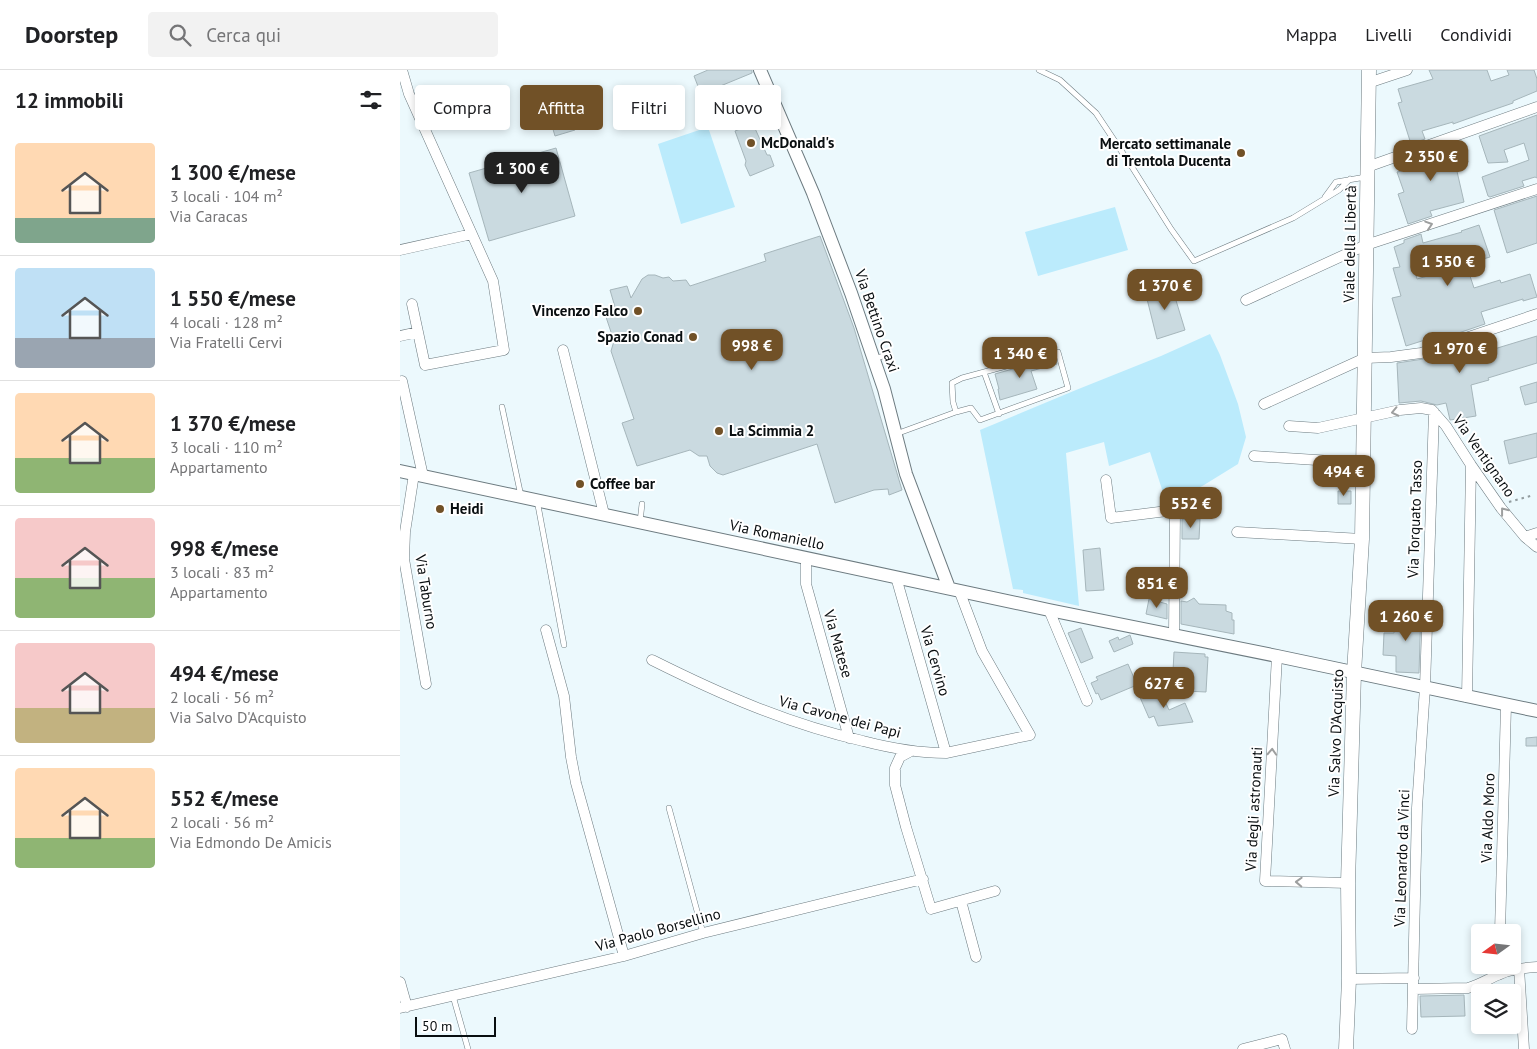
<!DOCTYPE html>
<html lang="it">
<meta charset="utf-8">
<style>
body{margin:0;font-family:"PT Sans",sans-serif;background:#f2f2f2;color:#202124;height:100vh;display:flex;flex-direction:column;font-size:19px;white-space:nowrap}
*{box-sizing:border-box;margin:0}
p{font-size:16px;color:#757577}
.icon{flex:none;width:28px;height:28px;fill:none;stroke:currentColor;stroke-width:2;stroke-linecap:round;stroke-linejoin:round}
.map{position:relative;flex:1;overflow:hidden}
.panel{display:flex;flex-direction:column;background:#fff;width:400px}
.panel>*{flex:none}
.banner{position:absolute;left:15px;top:15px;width:475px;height:45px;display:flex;gap:10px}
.needle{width:32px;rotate:255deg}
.buttons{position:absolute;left:1071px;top:854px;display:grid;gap:10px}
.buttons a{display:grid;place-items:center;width:50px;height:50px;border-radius:5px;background:#fff;box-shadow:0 2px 8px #0003;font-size:25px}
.scale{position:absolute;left:15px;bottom:12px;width:81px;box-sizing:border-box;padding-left:5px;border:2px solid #090e10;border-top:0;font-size:14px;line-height:18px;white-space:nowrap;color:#090e10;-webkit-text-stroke:4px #fff;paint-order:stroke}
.price{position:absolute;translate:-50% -42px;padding:0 11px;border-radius:10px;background:#715127;color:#fff;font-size:16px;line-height:32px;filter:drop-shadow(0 1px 2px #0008)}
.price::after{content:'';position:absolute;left:50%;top:30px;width:15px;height:11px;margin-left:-8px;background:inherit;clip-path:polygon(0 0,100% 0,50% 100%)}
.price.selected{background:#222;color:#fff}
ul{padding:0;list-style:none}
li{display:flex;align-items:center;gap:15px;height:125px;padding:0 15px}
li+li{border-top:1px solid #e0e0e0}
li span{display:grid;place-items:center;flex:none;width:140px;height:100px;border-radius:5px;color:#555}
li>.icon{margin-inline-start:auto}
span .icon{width:60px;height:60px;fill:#fffc;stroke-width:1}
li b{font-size:21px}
h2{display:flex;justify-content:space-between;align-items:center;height:60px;padding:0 15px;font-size:21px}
.chip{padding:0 18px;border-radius:5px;background:#fff;box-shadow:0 2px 8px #0003;font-size:18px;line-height:45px}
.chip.selected{background:#715127;color:#fff}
header{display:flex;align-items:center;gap:30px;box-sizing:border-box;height:70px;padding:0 25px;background:#fff;border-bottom:1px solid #e0e0e0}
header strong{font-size:24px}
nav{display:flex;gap:28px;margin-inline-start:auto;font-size:18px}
.search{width:350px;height:45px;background:#f2f2f2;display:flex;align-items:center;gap:12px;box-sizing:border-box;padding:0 18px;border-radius:5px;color:#757577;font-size:19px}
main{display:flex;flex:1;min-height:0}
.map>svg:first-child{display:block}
.green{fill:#bbebfc}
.building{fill:#cadae0;stroke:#a6b6bb;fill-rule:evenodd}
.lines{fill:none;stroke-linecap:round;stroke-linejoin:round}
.service-casing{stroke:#6d7b80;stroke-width:6}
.minor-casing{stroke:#6d7b80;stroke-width:11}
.tertiary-casing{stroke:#6d7b80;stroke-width:14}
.secondary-casing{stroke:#6d7b80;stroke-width:15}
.path{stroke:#929c9f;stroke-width:2;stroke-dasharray:2.5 4;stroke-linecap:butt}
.service{stroke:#fff;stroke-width:5}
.minor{stroke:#fff;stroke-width:10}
.tertiary{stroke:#fff;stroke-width:12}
.secondary{stroke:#fff;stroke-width:14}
.oneway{stroke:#9d9f9f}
.poi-dot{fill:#715127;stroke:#fff;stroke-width:2}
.labels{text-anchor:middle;stroke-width:4;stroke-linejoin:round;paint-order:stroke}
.poi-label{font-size:15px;font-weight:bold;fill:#090e10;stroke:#fff;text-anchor:start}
.street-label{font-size:15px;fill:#090e10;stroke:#fff}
</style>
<header>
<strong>Doorstep</strong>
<div class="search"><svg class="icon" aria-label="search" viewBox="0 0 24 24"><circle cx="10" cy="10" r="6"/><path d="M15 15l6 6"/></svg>Cerca qui</div>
<nav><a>Mappa</a><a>Livelli</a><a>Condividi</a></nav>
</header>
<main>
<section class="panel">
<h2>12 immobili<svg class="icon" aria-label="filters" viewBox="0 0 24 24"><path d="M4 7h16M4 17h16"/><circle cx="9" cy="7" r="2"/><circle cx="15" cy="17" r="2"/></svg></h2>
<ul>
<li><span style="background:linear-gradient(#ffd9b3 75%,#7fa58c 0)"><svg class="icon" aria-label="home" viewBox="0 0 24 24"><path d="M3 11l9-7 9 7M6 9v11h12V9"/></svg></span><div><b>1 300 €/mese</b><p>3 locali · 104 m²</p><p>Via Caracas</p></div></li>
<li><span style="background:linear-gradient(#bfe0f5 70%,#9aa5b1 0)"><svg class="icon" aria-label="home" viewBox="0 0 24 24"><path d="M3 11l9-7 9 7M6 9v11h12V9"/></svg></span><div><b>1 550 €/mese</b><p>4 locali · 128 m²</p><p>Via Fratelli Cervi</p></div></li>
<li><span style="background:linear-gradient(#ffd9b3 65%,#8fb573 0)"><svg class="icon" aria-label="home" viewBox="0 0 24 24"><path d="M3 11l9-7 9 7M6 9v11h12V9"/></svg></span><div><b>1 370 €/mese</b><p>3 locali · 110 m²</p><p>Appartamento</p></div></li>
<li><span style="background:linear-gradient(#f6c9c9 60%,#8fb573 0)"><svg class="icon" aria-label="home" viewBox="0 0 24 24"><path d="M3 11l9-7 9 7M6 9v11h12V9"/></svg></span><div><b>998 €/mese</b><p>3 locali · 83 m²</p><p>Appartamento</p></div></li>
<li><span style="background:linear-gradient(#f6c9c9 65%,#c2b280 0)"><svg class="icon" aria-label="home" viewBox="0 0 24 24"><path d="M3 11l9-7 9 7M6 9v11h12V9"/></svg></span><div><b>494 €/mese</b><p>2 locali · 56 m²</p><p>Via Salvo D'Acquisto</p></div></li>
<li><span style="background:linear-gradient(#ffd9b3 70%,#8fb573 0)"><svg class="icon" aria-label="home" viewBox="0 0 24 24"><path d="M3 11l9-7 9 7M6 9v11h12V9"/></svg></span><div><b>552 €/mese</b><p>2 locali · 56 m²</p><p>Via Edmondo De Amicis</p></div></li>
</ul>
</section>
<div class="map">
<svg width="1137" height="979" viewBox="0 0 1137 979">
<rect width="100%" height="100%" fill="#ecf9fd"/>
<path class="green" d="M308,57L335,137L281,154L258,74Z
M715,137L728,180L638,206L625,162Z
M810,264L820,285L838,334L846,367L838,394L804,415L767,435L750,382L709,396L704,372L666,383L679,536L623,523V520L613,519L580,360L676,320L761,286Z"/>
<path class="building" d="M308,0H352V3L301,24L294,6Z
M1029,0H1087L1091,11L1109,5L1107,0H1134L1137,9V21L1113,31V33L1081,44L1053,54V52L1022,61L1025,69L1011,74L998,33L1002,32L998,19L1033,9Z
M164,23L175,60L155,66L144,29Z
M1137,45V108L1135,107L1122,111L1124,116L1090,127L1088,126L1082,107L1129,90L1124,73L1104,80L1108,92L1088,93L1079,66Z
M353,54L367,85H370L374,96L350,106L345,95L346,91L335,61Z
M1057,72L1060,81L1063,80L1068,92L1056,97L1064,132L1030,141L1032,146L1008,154L998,124L1004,122L997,102L1002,101L1000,93Z
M156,78L175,146L89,171L69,103Z
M1137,126V173L1107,183L1094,140Z
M1079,155L1090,187L1076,191L1067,197L1074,218L1100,210L1101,213L1130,204L1137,227L1123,231V229L1081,242L1085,254L1026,274L1025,270L1006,276L992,228L1001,226L993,198L1000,197L994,177L1004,173V170L1021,164L1023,173L1062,162L1061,161ZM1034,187L1038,203L1017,209L1013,192Z
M420,166L454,258L502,420L489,425L488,419L474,420L435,433L417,374L323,405L317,403L310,396L307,386H299L290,380L237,396L222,353L234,349L211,281L214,271L205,244L207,239L215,237L210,220L227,216L231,228L242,209L248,205H255L263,208L269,207L273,211L286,210L290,216L366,191L364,184Z
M771,214L785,260L757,269L745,221Z
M1137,266V293L1088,308L1089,310L1071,315L1076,346L1050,350L1046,333L1037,335L1021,331L999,333L997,293L1030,288L1077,271L1081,283Z
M655,287L657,294L631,301L637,319L600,330L598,319H599L595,304Z
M1137,312V332L1125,335L1120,317Z
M1137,363V387L1109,394L1104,371Z
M938,421H951V434H938Z
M782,449H800L799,469H782Z
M700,478L704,520L686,521L683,480Z
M794,528L799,534L826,535V541L832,543V550H834V564L781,554V531L787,532Z
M749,529L767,534V549L746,544Z
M1003,538H1021L1019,603L996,602V586L983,585L984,563H994V557H1003Z
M681,558L693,588L681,593L668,563Z
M730,565L733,574L714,582L709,571L718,567L719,570Z
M774,582L805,584V587H808L806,622L785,621L786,608H778L779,601H773Z
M728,594L737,615L701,630L698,623L696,624L691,613L698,610L696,607Z
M758,616L769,640L785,633L793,652L758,656L754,646L749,648L739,625Z
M1137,667V676H1126V668Z
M1064,925L1065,946L1021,947L1020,926Z"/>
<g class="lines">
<g class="service-casing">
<path id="service" d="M639,0L660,10L696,43L732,97L771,159L794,191L893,148L939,120L950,109
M925,127L936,112L966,107
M474,289L486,285
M584,302L599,344
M102,337L121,426
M496,364L556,342L571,338L580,350L668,318L658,282L562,308L552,313L553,332L556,342
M137,430L164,575
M240,452L242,434
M269,738L303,863
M53,926L68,979"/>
</g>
<g class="minor-casing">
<path id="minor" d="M2,0L9,24L93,211L104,280L25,295L12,234
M968,13L1007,0
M967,97L1137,37
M0,180L72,164
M846,230L966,175L1137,119
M0,266L18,262
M163,280L204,444
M2,311L23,406
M864,334L965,288L991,287L1021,283L1137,244
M889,356L918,358L1000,340L1021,338L1032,340L1046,356L1071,395L1101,438L1125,467L1137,477
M854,386L963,393
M14,404L5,462L4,489L26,614
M706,410L711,448L775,440L774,565
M837,462L962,469
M1125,467L1137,463
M406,488V514L449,668
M496,507L546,683
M649,540L687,631
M146,560L164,626L171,687L176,713L224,886
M877,586L865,811L948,813
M252,590C320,624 388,654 463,671C490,678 517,683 546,683L630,665L582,581L559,520
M1067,627L1071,395
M511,681L500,687L495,698V715L506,757L531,839L595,821
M561,831L576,887
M1100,862L1106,635
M1119,898L1124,979
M949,909L1014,908
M0,912L7,937
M1014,919L1068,918C1079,915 1088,909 1098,905C1110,899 1123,898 1137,897
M0,938L224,886L303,863L523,809
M1012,959L1017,738L1025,617L1034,342
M843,979L882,969L885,979"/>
</g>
<g class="tertiary-casing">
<path id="tertiary" d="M360,0L413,123L451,223L484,319L506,404L549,518
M0,401L649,540L877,586L1137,641"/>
</g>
<g class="secondary-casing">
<path id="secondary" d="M946,979L949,909L948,813L954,603L962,469L969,0"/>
</g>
<path class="path" d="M1109,432L1134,425"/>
<use href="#service" class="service"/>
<use href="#minor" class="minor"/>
<use href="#tertiary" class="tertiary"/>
<use href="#secondary" class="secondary"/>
</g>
<defs><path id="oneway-chevron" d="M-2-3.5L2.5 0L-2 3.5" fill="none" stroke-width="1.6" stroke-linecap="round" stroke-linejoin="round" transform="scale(1.25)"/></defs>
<g class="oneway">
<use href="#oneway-chevron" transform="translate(1029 155) rotate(-18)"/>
<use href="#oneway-chevron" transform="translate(995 342) rotate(168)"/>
<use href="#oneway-chevron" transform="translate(1104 441) rotate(-128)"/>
<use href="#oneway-chevron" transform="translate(872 682) rotate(-87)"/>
<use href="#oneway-chevron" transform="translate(899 812) rotate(-178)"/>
</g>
<g class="poi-dot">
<circle cx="351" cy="73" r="5"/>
<circle cx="841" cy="83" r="5"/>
<circle cx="238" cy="241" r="5"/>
<circle cx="293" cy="267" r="5"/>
<circle cx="319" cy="361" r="5"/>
<circle cx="180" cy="414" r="5"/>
<circle cx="40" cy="439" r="5"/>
</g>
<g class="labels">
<g class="poi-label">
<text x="361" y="78">McDonald's</text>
<text x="831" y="79" text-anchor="end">Mercato settimanale<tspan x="831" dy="17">di Trentola Ducenta</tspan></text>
<text x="228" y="246" text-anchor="end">Vincenzo Falco</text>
<text x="283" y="272" text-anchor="end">Spazio Conad</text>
<text x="329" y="366">La Scimmia 2</text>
<text x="190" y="419">Coffee bar</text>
<text x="50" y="444">Heidi</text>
</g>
<g class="street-label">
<text transform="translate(950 174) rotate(-89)" y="5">Viale della Libertà</text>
<text transform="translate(477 251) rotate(71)" y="5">Via Bettino Craxi</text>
<text transform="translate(1084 386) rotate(55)" y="5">Via Ventignano</text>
<text transform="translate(1015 449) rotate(-88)" y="5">Via Torquato Tasso</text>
<text transform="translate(377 465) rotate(12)" y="5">Via Romaniello</text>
<text transform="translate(26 522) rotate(81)" y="5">Via Taburno</text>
<text transform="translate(438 574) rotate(74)" y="5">Via Matese</text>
<text transform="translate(535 591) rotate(74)" y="5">Via Cervino</text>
<text transform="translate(440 647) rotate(15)" y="5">Via Cavone dei Papi</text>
<text transform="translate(936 663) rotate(-88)" y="5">Via Salvo D'Acquisto</text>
<text transform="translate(854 739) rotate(-87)" y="5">Via degli astronauti</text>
<text transform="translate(1088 748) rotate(-88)" y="5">Via Aldo Moro</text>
<text transform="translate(1002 788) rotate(-88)" y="5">Via Leonardo da Vinci</text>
<text transform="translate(258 860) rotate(-15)" y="5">Via Paolo Borsellino</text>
</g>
</g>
</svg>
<div class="buttons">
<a><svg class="needle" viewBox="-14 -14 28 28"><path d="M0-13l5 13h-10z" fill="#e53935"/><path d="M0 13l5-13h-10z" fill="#757577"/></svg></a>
<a><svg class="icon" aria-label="layers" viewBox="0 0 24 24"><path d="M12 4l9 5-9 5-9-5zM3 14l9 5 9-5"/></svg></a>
</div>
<div class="scale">50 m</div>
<b class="price" style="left:1031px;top:112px">2 350 €</b>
<b class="price selected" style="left:122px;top:124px">1 300 €</b>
<b class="price" style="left:1048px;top:217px">1 550 €</b>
<b class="price" style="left:765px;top:241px">1 370 €</b>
<b class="price" style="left:352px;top:301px">998 €</b>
<b class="price" style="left:1060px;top:304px">1 970 €</b>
<b class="price" style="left:620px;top:309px">1 340 €</b>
<b class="price" style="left:944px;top:427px">494 €</b>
<b class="price" style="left:791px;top:459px">552 €</b>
<b class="price" style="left:757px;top:539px">851 €</b>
<b class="price" style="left:1006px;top:572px">1 260 €</b>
<b class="price" style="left:764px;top:639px">627 €</b>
<div class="banner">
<a class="chip">Compra</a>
<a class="chip selected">Affitta</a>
<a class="chip">Filtri</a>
<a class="chip">Nuovo</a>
</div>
</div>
</main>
